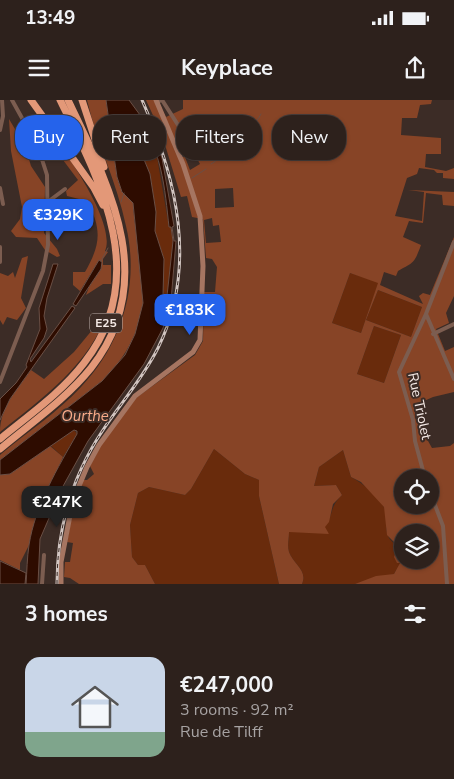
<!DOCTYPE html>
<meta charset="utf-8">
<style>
body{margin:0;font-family:"Nunito Sans",sans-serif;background:#392e29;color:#f1f3f6;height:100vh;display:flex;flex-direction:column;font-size:19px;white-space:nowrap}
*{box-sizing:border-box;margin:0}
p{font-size:16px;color:#a7a3a3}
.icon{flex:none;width:28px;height:28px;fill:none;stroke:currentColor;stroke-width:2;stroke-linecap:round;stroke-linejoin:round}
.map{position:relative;height:484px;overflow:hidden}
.drawer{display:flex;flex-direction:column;background:#2d211c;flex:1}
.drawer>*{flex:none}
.hud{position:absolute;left:15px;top:15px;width:425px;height:45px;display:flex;gap:10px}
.buttons{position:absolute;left:394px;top:369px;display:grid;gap:10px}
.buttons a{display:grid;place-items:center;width:45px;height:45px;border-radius:50%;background:#2d211c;box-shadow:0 1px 4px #0004,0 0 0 1px #483e3b;font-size:25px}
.price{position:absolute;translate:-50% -42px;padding:0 11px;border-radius:10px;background:#2563eb;color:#fff;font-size:16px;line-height:32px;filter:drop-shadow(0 1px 2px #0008)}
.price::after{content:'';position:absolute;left:50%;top:30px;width:15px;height:11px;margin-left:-8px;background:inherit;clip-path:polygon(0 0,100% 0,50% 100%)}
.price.current{background:#222;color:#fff}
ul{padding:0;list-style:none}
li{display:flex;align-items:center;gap:15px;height:125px;padding:0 25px}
li span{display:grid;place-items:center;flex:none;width:140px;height:100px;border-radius:15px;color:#555}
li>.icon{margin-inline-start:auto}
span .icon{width:60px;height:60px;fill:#fffc;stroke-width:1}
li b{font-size:21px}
h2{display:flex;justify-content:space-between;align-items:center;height:60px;padding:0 25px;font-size:21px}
.chip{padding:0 18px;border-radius:20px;background:#2d211c;box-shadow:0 1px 4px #0004,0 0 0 1px #483e3b;font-size:18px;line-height:45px}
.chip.current{background:#2563eb;color:#fff}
.status{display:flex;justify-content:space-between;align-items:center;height:35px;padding:0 25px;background:#2d211c;direction:ltr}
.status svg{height:14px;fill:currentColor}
header{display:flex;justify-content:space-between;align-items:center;height:65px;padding:0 25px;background:#2d211c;font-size:22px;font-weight:700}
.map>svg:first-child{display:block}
.green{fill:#692b0c}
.forest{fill:#874426;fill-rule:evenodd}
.water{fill:#2e0c00;stroke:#6a4f45;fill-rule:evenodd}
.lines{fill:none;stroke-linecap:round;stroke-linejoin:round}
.stream{stroke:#6a4f45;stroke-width:1}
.street{stroke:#7c5d50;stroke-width:4}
.secondary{stroke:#a67561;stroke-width:5}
.highway{stroke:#e39878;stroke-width:7}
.rail-casing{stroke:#d1c5c1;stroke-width:3}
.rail{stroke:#3c2c26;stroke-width:1;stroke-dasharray:4;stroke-linecap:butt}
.labels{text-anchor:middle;stroke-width:4;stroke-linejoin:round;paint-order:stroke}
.shield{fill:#3c2c26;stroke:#beb1ac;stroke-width:1}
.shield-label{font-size:12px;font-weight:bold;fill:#f5eae6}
.street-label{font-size:14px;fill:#f5eae6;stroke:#3c2c26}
.water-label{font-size:15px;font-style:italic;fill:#faab89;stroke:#3c2c26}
</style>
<div class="status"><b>13:49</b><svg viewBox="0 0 49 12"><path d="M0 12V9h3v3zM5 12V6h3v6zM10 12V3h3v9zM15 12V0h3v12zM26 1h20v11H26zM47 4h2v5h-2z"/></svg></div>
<header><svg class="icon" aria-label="menu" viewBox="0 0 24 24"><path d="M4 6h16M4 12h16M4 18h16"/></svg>Keyplace<svg class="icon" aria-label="share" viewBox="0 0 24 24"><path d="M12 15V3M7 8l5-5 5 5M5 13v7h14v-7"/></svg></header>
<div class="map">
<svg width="454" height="484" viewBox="0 0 454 484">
<rect width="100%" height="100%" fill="#3c2c26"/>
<path class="green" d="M133,17L149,36L157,57L169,127H171L173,141L167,197L163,195L164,159L155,131L156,112L150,74L136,40Z
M350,173L379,182L361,233L332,223Z
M378,190L422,207L411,237L366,220Z
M374,226L401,235L384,283L357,274Z
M74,330L77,334L63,357L51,346Z
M214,349L245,374L259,380V396L279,484H155L145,465H138L132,457L130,425L138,393L149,387L185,395L191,389Z
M343,350L351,377C362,383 378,395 384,407C391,423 379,435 398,446L401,462L394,474L355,484H302C308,470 293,464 289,452C287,446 289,438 289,431L324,427C334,416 329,407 342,395L336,385L314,386L319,367Z"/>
<path class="forest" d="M87,0H106L117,77L122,92L133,103C134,134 147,174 143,204C139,234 123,261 102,281L0,360V355C27,332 57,313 81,287C122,244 140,185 126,126C117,83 97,43 87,0Z
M146,0H157L166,17L183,9V0H432L431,4L420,5L417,18H402L401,35L441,38V54H426L425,67L446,71L454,68V79L443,78V73H437L434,70L419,68L417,74L407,78L395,116L422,121L424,92L408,90L454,92V106L443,105L442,95L426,93L423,123L409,121L403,137L421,145C414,164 414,162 398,171L396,176L384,172L380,185L423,204L419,196L423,193L430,195L454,137V196L446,213L449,223L436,229L445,251L454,247V292L433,297L415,305V318L432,348L450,346L454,343V484H355L376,476L394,474L400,463H397L394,457L398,446L387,435L384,407L361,382L351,377L343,350L319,367L314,386L336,385L342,395L333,404L329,422L325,427L329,434L289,432C289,438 287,446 289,452C293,464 308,470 302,484H279L259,396V380L245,374L214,349L191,389L185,395L149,387L138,393L130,425L132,457L138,465H145L155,484H79L70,478L64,477L65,462H70L73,443L67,442L75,400L83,380H87L94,374L90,366L103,342L136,298L195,255L203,241L204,192H215L217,167L212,159L206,158L203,119L192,117L187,96L181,97L162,35ZM204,27V33L194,53L200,64L190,70L185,57H182L177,39L184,36L187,40ZM233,88L234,107L215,108V89ZM212,118L213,126L219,125L221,142L206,143L204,120ZM350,173L378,183L361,233L332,223ZM378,190L422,207L411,237L366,220ZM374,226L401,235L384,283L357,274ZM402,378H430V405H402ZM402,432H430V460H402Z
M37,14C56,38 118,121 105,151L108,152L103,159V165H111V184H103L86,195L99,160L80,191L73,185V172H85C101,144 102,129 87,101L67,96L66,91L78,80L60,56L54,55L37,21Z
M9,19L25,46L31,66L45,87L44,133L57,149L60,156L57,157L45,150L37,138L16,137L11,131L20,119L22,107L11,51Z
M28,156L21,198L26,208L17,220L7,217L3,225L0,220V173L8,176L13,172L15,178L22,158Z
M107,212C91,264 41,299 0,332C0,308 17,289 31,270L44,279L74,252Z
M50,346L63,357L38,413L29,445L20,463V470L0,460V375L10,374Z"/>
<path class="water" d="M106,0H129L151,30L162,58L174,126L172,127L174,141H176L171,201L163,228L144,264L88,341L62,388L40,439L38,484H26C27,471 27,458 29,445C35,406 58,367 77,334V331L74,330L10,374L0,375V360L102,281L125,255L135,234L143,203L133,103L122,92L117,77ZM133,18C162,42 165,91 169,127H171L173,141L167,196L163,195L164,159L155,131L156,112L150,74L136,40Z
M99,160L102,162L101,169L76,206L73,204Z
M53,164H58L47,198L44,216L47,229L44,238L30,259L31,262L72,206L75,208L10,299L0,320V299L16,283L27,267L26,265L40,229L39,208Z
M0,461L26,473L25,484H0Z"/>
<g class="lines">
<path class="stream" d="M211,64C221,59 257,24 261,14
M192,78L206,69
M121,102L124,93
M101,161L108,148"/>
<path class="street" d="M157,2L162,0L196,53
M0,30L3,16L2,0
M0,88L3,104
M49,101L65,89
M454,142L426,214L454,279
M0,147V162
M433,234L454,224
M0,282L43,171L48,145L47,75L38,47L12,0
M425,378L415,341L413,320L399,272L426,214
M430,392L443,426L447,484
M42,484L44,455"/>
<path class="secondary" d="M61,484V462L73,400L87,367L99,345L135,296L193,252L200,240L203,166L200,116L183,64L156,0"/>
<path class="highway" d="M31,0L94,88L103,105
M82,0L104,67
M0,339C29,315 61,293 84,263C151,178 101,82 60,0
M0,349C31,323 66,299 91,268C160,181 109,85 68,0"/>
<g class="rail-casing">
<path id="rail" d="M205,199H215
M57,484C57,428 72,376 103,330C121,303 143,278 158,248C198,167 177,79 142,0"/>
</g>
<use href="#rail" class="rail"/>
</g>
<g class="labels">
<rect class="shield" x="90" y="213.5" width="32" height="19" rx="4"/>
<g class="shield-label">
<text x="106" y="227">E25</text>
</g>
<g class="street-label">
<text transform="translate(420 306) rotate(78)" y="5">Rue Triolet</text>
</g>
<g class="water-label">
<text x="85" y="321">Ourthe</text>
</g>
</g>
</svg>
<div class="buttons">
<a><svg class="icon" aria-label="locate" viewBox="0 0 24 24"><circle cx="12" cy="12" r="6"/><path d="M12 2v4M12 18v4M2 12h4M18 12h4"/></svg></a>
<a><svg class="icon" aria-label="layers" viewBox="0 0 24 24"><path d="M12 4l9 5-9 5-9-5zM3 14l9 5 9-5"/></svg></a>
</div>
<b class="price" style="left:58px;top:141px">€329K</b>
<b class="price" style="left:190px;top:236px">€183K</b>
<b class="price current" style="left:57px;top:428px">€247K</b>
<div class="hud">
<a class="chip current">Buy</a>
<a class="chip">Rent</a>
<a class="chip">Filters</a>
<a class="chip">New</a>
</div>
</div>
<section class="drawer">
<h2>3 homes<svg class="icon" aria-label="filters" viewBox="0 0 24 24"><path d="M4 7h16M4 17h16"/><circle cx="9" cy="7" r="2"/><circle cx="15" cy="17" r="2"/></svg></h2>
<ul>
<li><span style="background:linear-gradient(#c9d6e8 75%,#7fa58c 0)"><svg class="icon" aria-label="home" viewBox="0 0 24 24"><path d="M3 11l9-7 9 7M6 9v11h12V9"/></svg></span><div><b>€247,000</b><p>3 rooms · 92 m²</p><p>Rue de Tilff</p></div></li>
</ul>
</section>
